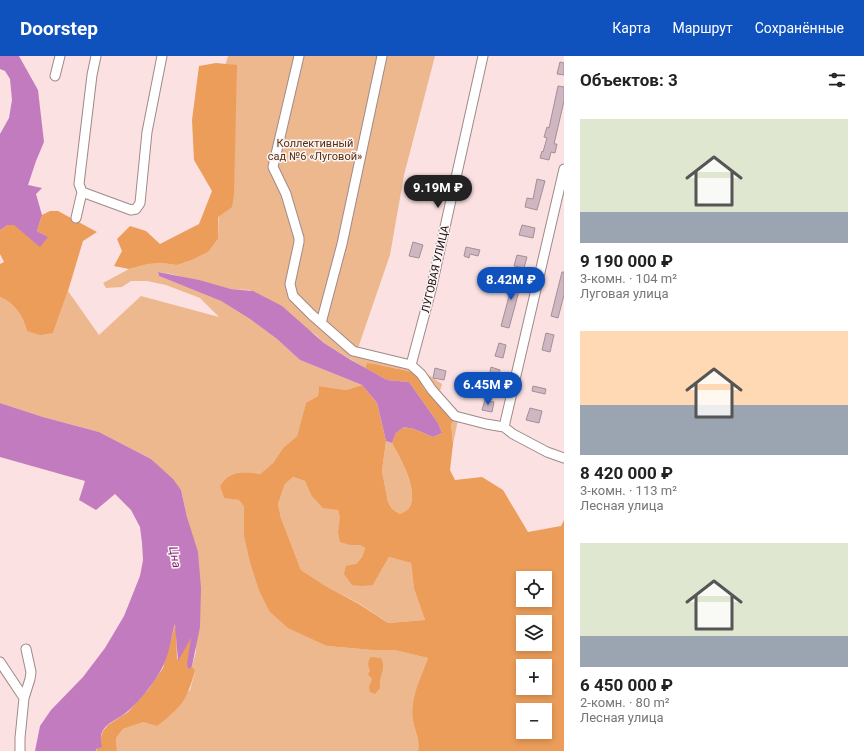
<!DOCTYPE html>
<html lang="ru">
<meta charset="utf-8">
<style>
body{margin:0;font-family:Roboto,sans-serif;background:#f2f2f2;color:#222;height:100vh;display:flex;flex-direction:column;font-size:15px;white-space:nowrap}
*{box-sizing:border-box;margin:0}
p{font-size:13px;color:#767676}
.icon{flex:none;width:22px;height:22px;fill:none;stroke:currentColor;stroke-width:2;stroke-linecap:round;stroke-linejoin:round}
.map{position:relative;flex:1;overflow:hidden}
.side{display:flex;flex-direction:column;background:#fff;width:300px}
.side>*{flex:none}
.tools{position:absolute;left:516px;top:515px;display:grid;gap:8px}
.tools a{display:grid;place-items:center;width:36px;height:36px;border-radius:0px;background:#fff;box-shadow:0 2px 6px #0003;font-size:20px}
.price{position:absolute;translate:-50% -34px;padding:0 9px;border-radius:14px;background:#1052bd;color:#fff;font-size:13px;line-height:26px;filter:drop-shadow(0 1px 2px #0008)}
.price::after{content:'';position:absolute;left:50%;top:24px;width:12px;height:9px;margin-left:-6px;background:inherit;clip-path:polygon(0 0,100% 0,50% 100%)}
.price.selected{background:#222;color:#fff}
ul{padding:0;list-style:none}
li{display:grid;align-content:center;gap:8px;height:212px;padding:0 16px}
li span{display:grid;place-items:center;height:124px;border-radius:0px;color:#555}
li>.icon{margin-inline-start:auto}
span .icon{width:72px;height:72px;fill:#fffc;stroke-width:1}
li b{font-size:17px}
h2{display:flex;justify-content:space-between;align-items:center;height:48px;padding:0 16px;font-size:17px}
header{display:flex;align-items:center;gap:24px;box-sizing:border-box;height:56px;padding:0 20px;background:#1052bd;color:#fff}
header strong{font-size:19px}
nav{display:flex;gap:22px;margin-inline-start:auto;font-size:14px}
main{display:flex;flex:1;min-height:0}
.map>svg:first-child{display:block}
.green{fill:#edb88e}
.forest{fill:#eb9d59;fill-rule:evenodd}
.water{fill:#c37bbf}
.building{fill:#ceb7c1;stroke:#a48e97}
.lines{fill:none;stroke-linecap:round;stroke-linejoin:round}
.minor-casing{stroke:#a0898a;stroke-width:11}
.minor{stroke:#fff;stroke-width:9}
.labels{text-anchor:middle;stroke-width:3;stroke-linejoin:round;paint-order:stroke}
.park-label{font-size:11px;fill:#523215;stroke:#fdf3f3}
.street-label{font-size:11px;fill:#1a1112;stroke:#fdf3f3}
.water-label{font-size:12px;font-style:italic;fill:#741e73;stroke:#fdf3f3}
</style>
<header>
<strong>Doorstep</strong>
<nav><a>Карта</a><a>Маршрут</a><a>Сохранённые</a></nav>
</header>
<main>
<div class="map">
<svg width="564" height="695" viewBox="0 0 564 695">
<rect width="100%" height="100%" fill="#fbe1e2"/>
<path class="green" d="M228,0H435L404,119L390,199L358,292L406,305L420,310L424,316L442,328L440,335L458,364L453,388L451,368L443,349L424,333L417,318C407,314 399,313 389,311C381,310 375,307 367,307L365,312L324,287L316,279L250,234L231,233L171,218L158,216L159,220L221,245L250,263L277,283L300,304L362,329L346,334L319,330L318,340L306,348L297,380L283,392L273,407L260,418C243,415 229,414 220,430L224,441L239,444L244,451V481L250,507L259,535L269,555L327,590L372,594H394L428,602C421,621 409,643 413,665C415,676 420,683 418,695H117L116,682L123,673L144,666L190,634L195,616L192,610L196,596L187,461L181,434L151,403L99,376L43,361L0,347V241C15,247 23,260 27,275L53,277L68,235L99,279L141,240L219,261L200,242L166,229L147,225H131L122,231L106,232L103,227L129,213L148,208L162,207L177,209L192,204L208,196L218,183L222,20Z
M386,385L392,387C401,404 416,428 411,448C410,453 404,456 400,458L392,453L388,446L382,415Z
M293,421L305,425L311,439L338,454L341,461L338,476L350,489H360L365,492L362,501L356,508L373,529L389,501L411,507L414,533L425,564L388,567L360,548L324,529L301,514L281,462L278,448L285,428Z"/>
<path class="forest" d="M216,7L237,9L234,138L232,151L218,161V183L208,196L192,204L177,209L162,207L148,208L129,213L114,210L122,195L117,183L130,170L146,175L160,188L199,168L212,135L194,104L192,64L199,10Z
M50,155H58L97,176L83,185L68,235L53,277L40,279L27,275C23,260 15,247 0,241V208L4,206L0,198V174L8,169H14L48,181L37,175L42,159Z
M367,307C375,307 381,310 389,311C398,313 407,314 417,318L424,333L443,349L454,363L451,368L453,388L450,414L455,424L482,421L503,434L528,476L561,470L564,464V695H418C420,683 415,676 413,665C409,643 421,621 428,602L394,594H372L327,590L288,572L269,555L259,535L250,507L244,481V451L239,444L224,442L220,430C229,414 244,415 260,418L273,407L283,392L297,380L306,347L318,340L319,330L346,334L362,329L377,347L386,385L382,415L388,446L392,453L400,458C404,456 410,453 411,448C416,428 401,404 392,387L396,377L404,371L414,373L433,381L442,377L438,367L409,326L387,324L365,312ZM293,421L305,425L311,439L323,452L338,454L340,461L338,476L340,486L350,489H360L365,492L362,501L356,508L346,510L344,518L352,529L362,530L373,529L389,501L411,507L414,533L425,564L388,567L359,548L324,529L301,514L281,462L278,448L285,428ZM523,522H545V544H523ZM523,566H545V588H523ZM523,610H545V632H523ZM523,654H545V676H523Z
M176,566L177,604L191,580L190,613L192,610L195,615C186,646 182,650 157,670L144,666L123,673L116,682L117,695H96L103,675L108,669L128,656L148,634L163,612Z
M371,601L381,602C387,614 378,620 380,632L375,638L370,636L369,631L372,623L368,618L370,615C368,609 367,606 371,601Z"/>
<path class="water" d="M0,0H19L38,34L44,86L36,105L28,129L42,132L36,138L42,159L37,175L48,181L40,191L14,169H8L0,174V78L9,62L12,44L10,23L5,15L0,13Z
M158,216L199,224L231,233L253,235L282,250L324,287L351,304L387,324L409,326L438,367L442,377L433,381L414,373L404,371L396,377L392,387L386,385L377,347L362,329L300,304L277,283L250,263L221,245L159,220Z
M0,347L43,361L99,376L151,403L173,423L181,434L187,461L198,496L201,532L200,571L192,610L190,613L188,612L187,608L191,582L178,605L175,568C171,581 169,600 162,612C155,626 140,645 128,655C115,667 96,668 102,691L96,693V695H35L40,670L51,654L83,621L105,592L124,560L140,520L143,504L142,487L140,471L131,454L115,438L96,454L79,444L85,425L0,401Z"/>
<path class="building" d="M560,6L564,7V19L557,18Z
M558,30L564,31V45L554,88H557L555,97L551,96L549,104L540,102L542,95L543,96L547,82L544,81L547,71L549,72Z
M537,123L545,125L537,154L525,151L527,142L533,143Z
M522,169L535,172L533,182L519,179Z
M413,186L423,189L419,202L409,200Z
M466,191L480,194L478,200L470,198L469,202L464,200Z
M517,199L527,201L524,212L514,210Z
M562,216H564V239L558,262L551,260Z
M510,221L522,224L509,272L501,270L511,233L507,232Z
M546,277L554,279L550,296L542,294Z
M499,287L506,289L503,302L495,300Z
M491,311L500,314L498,323L489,320Z
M435,312L446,315L444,324L433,322Z
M533,330L546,333L545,338L532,335Z
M485,344L494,346L492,356L482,354Z
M530,352L542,355L539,367L526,364Z"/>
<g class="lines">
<g class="minor-casing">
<path id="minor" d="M96,0L92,19L79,128L82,136L131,154L136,153L140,147L147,76L162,0
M299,0L273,111L286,138L299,182V186L290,228L293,240L312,259L353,295L411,309L421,318L432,334L455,360L486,368L504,371L513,378L547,396L564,402
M55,20L60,0
M76,162L82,136
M321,267L342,188L382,0
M411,309L431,234L483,0
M504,371L564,113
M0,606L24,642
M20,695V682L24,642L30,623L31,616L26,593"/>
</g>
<use href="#minor" class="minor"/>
</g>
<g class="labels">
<g class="park-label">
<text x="315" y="91">Коллективный<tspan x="315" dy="13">сад №6 «Луговой»</tspan></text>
</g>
<g class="street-label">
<text transform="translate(435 213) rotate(-77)" y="4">ЛУГОВАЯ УЛИЦА</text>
</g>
<g class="water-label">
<text transform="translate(175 501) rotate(79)" y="4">Цна</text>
</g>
</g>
</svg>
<div class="tools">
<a><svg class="icon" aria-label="locate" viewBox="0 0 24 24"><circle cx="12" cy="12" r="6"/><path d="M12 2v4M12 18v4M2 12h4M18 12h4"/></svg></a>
<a><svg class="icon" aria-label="layers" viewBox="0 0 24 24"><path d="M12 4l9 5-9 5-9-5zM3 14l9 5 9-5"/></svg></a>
<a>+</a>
<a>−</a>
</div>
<b class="price selected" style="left:438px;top:153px">9.19M ₽</b>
<b class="price" style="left:511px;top:245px">8.42M ₽</b>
<b class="price" style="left:488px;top:350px">6.45M ₽</b>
</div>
<section class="side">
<h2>Объектов: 3<svg class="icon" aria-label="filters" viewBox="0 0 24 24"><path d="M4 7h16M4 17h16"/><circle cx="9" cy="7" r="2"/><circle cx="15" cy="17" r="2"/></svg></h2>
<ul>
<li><span style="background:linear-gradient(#dfe7d0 75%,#9aa5b1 0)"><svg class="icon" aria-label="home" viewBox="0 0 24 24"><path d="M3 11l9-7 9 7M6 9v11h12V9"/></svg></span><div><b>9 190 000 ₽</b><p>3-комн. · 104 m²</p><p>Луговая улица</p></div></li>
<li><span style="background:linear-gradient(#ffd9b3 60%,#9aa5b1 0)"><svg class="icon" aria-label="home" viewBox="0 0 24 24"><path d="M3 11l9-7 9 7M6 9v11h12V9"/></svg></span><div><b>8 420 000 ₽</b><p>3-комн. · 113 m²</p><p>Лесная улица</p></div></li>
<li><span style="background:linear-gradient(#dfe7d0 75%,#9aa5b1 0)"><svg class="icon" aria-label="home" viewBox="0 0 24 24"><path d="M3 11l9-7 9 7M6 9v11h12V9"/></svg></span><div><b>6 450 000 ₽</b><p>2-комн. · 80 m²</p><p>Лесная улица</p></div></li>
</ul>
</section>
</main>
